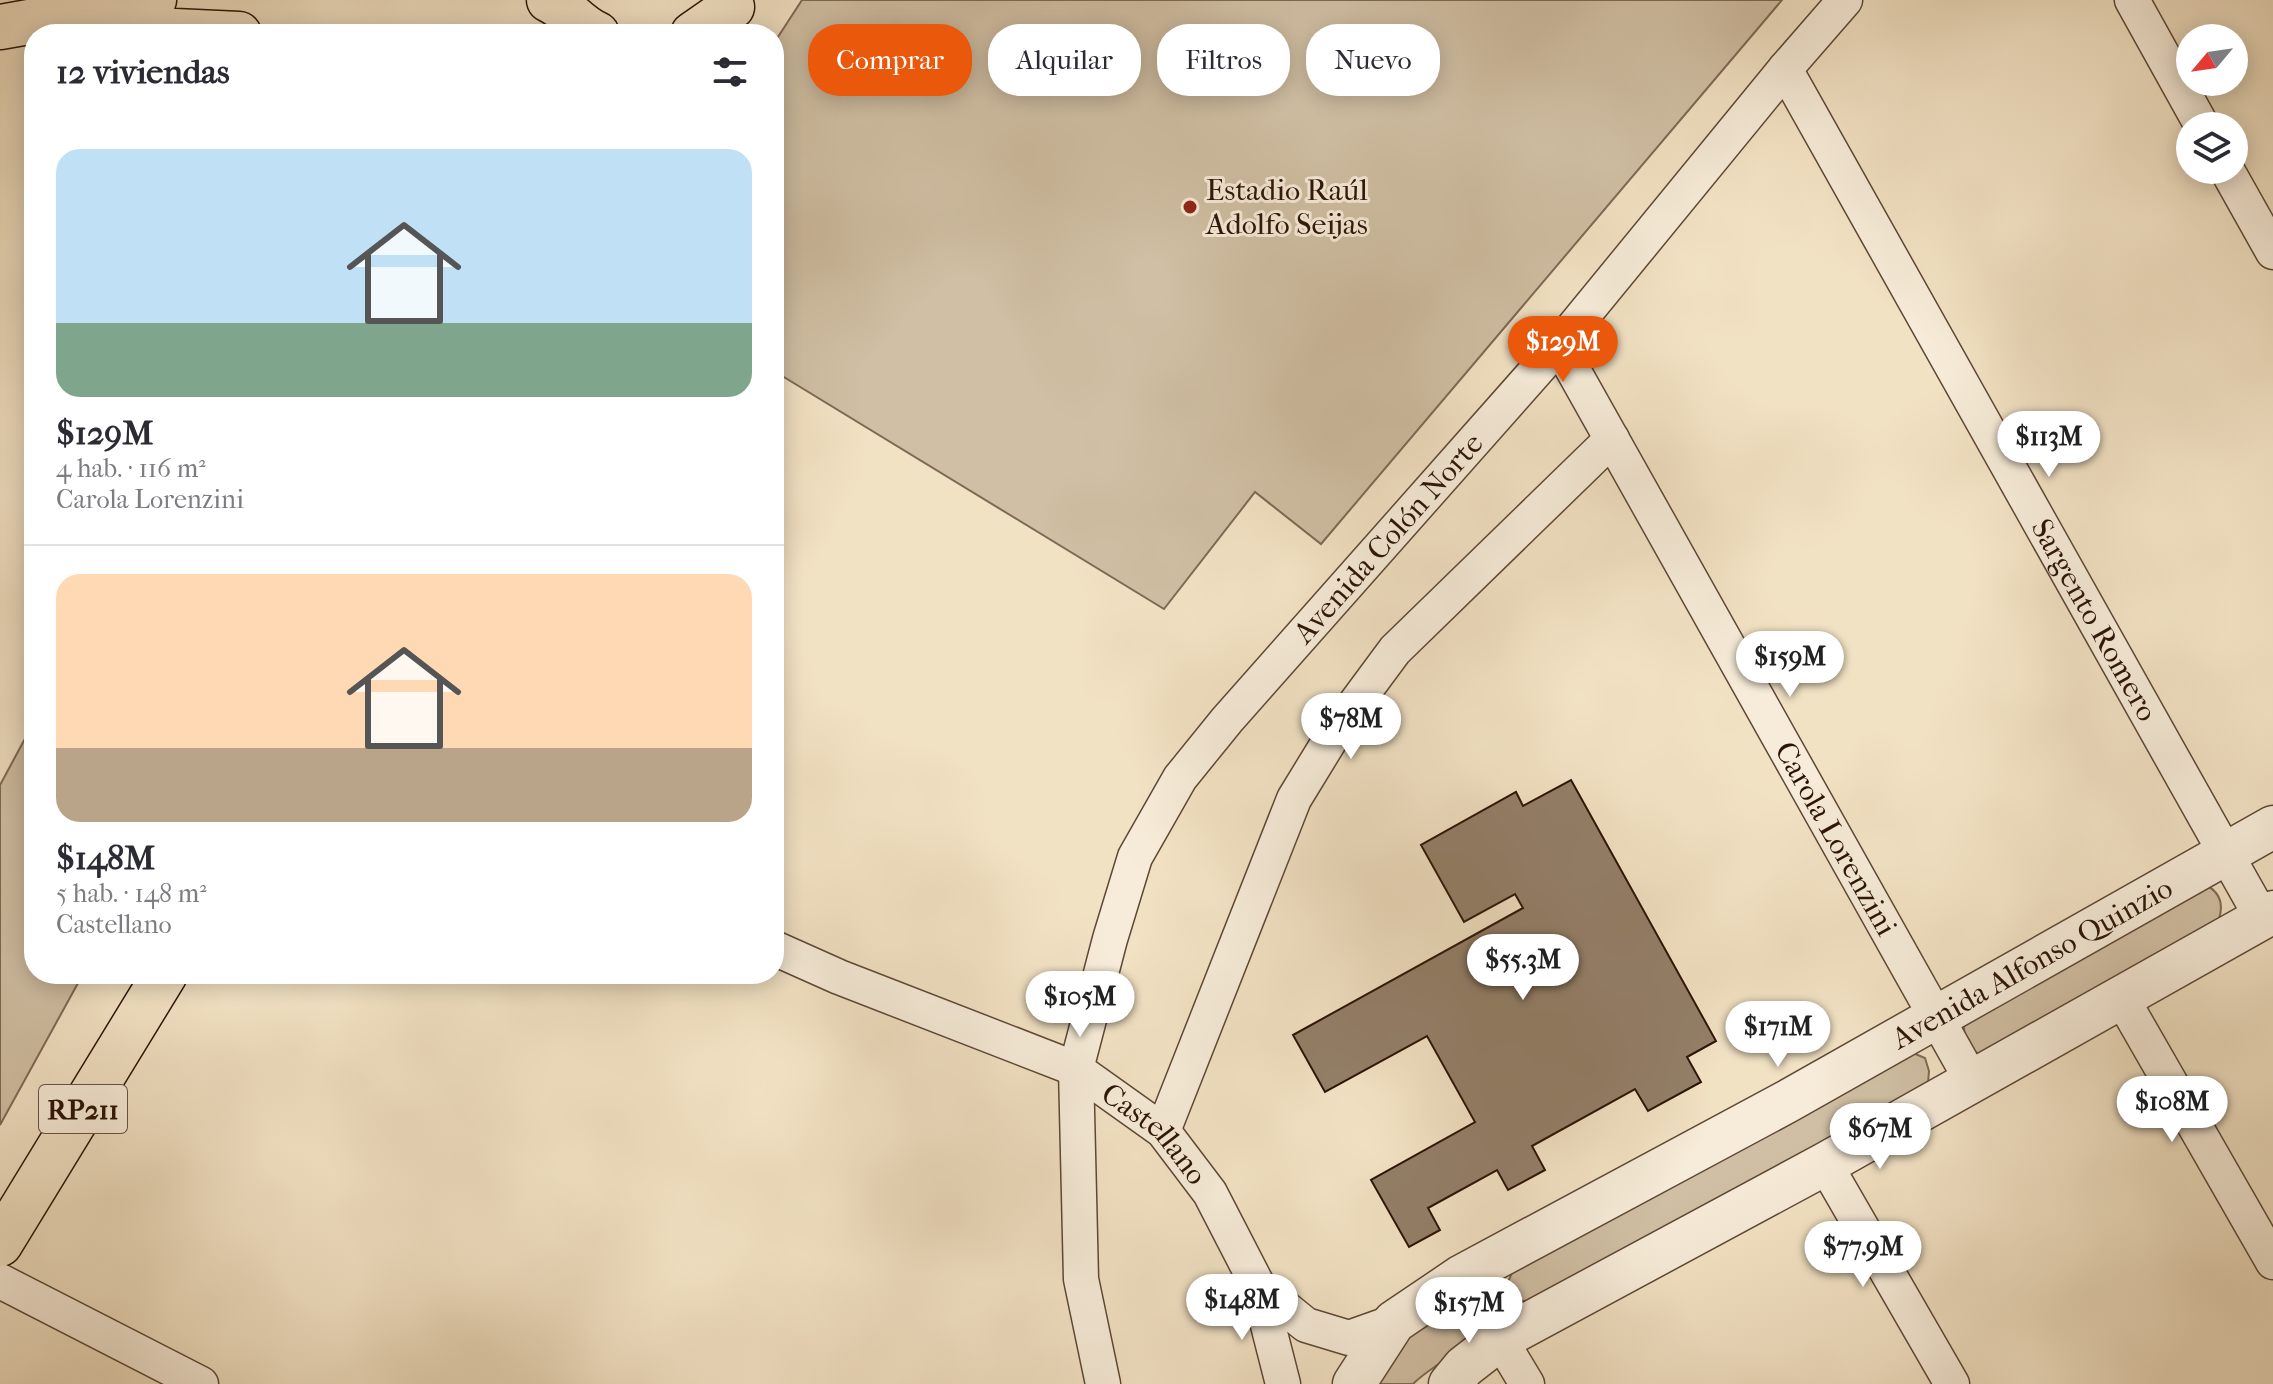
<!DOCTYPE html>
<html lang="es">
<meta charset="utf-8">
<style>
body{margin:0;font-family:"IM FELL French Canon",serif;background:#f2f2f3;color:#2b2b33;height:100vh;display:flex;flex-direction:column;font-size:30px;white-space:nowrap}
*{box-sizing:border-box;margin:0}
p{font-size:26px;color:#7c7c81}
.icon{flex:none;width:44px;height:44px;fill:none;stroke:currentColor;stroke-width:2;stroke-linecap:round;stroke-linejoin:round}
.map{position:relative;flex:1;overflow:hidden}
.drawer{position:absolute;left:24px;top:24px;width:760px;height:960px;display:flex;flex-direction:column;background:#fff;border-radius:32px;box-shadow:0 4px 20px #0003}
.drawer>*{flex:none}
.guide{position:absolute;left:808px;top:24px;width:760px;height:72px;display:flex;gap:16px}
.needle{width:52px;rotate:241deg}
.fabs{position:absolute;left:2176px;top:24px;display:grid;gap:16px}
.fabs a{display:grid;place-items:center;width:72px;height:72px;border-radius:50%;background:#fff;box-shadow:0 4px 20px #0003;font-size:40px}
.price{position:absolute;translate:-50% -68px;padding:0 18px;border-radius:28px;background:#fff;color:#222;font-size:26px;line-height:52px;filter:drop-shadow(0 2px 4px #0008)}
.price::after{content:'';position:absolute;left:50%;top:48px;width:24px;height:18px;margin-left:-12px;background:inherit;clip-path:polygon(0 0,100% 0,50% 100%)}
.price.on{background:#ea580c;color:#fff}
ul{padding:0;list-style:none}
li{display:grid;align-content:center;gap:16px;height:424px;padding:0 32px}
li+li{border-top:2px solid #e1e1e2}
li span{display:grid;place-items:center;height:248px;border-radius:24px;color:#555}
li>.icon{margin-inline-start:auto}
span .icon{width:144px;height:144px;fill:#fffc;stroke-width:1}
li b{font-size:34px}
h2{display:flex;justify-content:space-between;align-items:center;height:96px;padding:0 32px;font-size:34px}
.pill{padding:0 28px;border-radius:32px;background:#fff;box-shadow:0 4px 20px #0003;font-size:28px;line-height:72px}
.pill.on{background:#ea580c;color:#fff}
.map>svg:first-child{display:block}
.green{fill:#d0bfa4;stroke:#7e6956;stroke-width:2}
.building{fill:#937f69;stroke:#2c1307;stroke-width:2}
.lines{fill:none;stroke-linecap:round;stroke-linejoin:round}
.minor-casing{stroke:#5e4736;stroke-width:37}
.tertiary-casing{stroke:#5e4736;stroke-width:45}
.primary-casing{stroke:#2c1307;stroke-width:47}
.minor{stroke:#f7ecd9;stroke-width:34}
.tertiary{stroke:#f7ecd9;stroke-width:42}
.primary{stroke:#f2e2c4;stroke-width:44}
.poi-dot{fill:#8f2418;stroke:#f7ecd9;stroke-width:3}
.labels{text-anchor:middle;stroke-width:6;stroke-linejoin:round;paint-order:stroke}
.shield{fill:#f7ecd9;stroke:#695446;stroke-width:2}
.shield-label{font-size:28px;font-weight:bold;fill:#2c1307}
.poi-label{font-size:30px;fill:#2c1307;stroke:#f7ecd9;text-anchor:start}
.street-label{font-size:30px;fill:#2c1307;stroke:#f7ecd9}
</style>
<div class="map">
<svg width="2273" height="1384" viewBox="0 0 2273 1384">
<rect width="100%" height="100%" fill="#f2e2c4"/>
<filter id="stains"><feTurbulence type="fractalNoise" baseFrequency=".0025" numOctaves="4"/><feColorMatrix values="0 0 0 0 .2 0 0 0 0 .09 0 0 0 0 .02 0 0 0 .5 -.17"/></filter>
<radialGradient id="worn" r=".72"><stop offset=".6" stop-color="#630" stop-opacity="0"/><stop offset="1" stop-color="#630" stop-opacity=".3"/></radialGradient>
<path class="green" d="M802,0H1782L1321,544L1255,492L1164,609L774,371V43Z
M34,722V974H83L0,1125V785Z
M2204,884C2219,891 2224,903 2219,919L1978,1054C1966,1044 1962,1036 1965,1020Z
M1913,1053L1925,1058L1929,1071L1928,1083L1537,1301H1522L1513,1292L1508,1282L1514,1268Z
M1451,1306L1462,1307L1474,1322C1473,1349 1431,1365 1413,1384H1376L1412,1332Z"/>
<path class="building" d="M1571,780L1716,1041L1687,1057L1701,1082L1648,1111L1635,1089L1532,1146L1545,1170L1508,1190L1497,1170L1428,1208L1440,1230L1409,1247L1371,1180L1475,1122L1427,1036L1325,1092L1293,1035L1523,908L1515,894L1464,922L1421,845L1516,792L1523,806Z"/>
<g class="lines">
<g class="minor-casing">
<g id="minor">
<path d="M2132,0L2202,126"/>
<path id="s1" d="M1785,69L2262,918"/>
<path d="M2227,170L2273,252"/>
<path id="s2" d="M1559,345L1972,1081"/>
<path id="s3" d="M774,948L839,977L1076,1069L1163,1131L1210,1193L1258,1286L1283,1384"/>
<path d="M2121,997L2273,1262"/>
<path d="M1163,1131L1294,799L1338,727L1395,650L1612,439"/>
<path d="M1825,1164L1952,1384"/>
<path d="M1462,1276L1527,1384"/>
<path d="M0,1281L201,1384"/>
<path d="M1258,1286L1306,1325L1349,1338L1394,1322"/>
<path id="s4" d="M1103,1384L1081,1279L1076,1069L1110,939L1135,857L1180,778L1227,720L1559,345L1785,69L1845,0"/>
</g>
</g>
<g class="tertiary-casing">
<g id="tertiary">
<path id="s5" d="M1354,1384L1394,1322L1462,1276L1788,1101L2273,827"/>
<path d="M1450,1384L1464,1367L1500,1339L1825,1164L2273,912"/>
</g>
</g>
<g class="primary-casing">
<path id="primary" d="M549,0C567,8 578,26 597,34
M0,27L154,0
M128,34L175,31L239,34
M693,34L732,7
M0,1244L165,974"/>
</g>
<use href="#minor" class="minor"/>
<use href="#tertiary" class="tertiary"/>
<use href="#primary" class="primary"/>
</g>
<circle class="poi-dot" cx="1190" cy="207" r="8"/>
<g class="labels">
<rect class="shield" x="39" y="1085" width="88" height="48" rx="6"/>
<g class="shield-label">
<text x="83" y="1119">RP211</text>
</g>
<g class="poi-label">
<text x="1206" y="200">Estadio Raúl<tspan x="1206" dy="34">Adolfo Seijas</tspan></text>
</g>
<g class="street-label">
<text dy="10" stroke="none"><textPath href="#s4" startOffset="946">Avenida Colón Norte</textPath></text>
<text dy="10" stroke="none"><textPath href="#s1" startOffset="632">Sargento Romero</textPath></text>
<text dy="10" stroke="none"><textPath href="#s2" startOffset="566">Carola Lorenzini</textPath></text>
<text dy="10" stroke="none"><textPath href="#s5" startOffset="806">Avenida Alfonso Quinzio</textPath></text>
<text dy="10" stroke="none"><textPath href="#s3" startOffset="428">Castellano</textPath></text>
</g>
</g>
<rect width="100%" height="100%" filter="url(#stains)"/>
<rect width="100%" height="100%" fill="url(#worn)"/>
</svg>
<div class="fabs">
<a><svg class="needle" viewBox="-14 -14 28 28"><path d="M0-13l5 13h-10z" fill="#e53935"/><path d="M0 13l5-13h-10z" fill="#7c7c81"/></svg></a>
<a><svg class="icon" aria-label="layers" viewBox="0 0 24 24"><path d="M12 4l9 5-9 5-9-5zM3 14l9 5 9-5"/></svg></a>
</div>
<b class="price on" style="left:1563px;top:384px">$129M</b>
<b class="price" style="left:2049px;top:479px">$113M</b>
<b class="price" style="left:1790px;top:699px">$159M</b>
<b class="price" style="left:1351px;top:761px">$78M</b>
<b class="price" style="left:1523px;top:1002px">$55.3M</b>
<b class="price" style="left:1080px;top:1039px">$105M</b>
<b class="price" style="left:1778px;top:1069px">$171M</b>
<b class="price" style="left:2172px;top:1144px">$108M</b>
<b class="price" style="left:1880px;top:1171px">$67M</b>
<b class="price" style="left:1863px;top:1289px">$77.9M</b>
<b class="price" style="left:1242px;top:1342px">$148M</b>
<b class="price" style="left:1469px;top:1345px">$157M</b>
<div class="guide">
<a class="pill on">Comprar</a>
<a class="pill">Alquilar</a>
<a class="pill">Filtros</a>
<a class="pill">Nuevo</a>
</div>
<section class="drawer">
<h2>12 viviendas<svg class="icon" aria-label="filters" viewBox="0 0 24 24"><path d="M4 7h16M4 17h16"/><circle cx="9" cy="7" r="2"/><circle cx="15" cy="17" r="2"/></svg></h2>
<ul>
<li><span style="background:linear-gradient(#bfe0f5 70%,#7fa58c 0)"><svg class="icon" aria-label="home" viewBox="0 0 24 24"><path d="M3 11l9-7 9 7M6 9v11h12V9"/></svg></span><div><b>$129M</b><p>4 hab. · 116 m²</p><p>Carola Lorenzini</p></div></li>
<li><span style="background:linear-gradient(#ffd9b3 70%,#b9a48a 0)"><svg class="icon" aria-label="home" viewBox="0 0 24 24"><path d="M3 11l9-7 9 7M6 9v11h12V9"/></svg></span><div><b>$148M</b><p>5 hab. · 148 m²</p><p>Castellano</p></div></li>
</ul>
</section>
</div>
